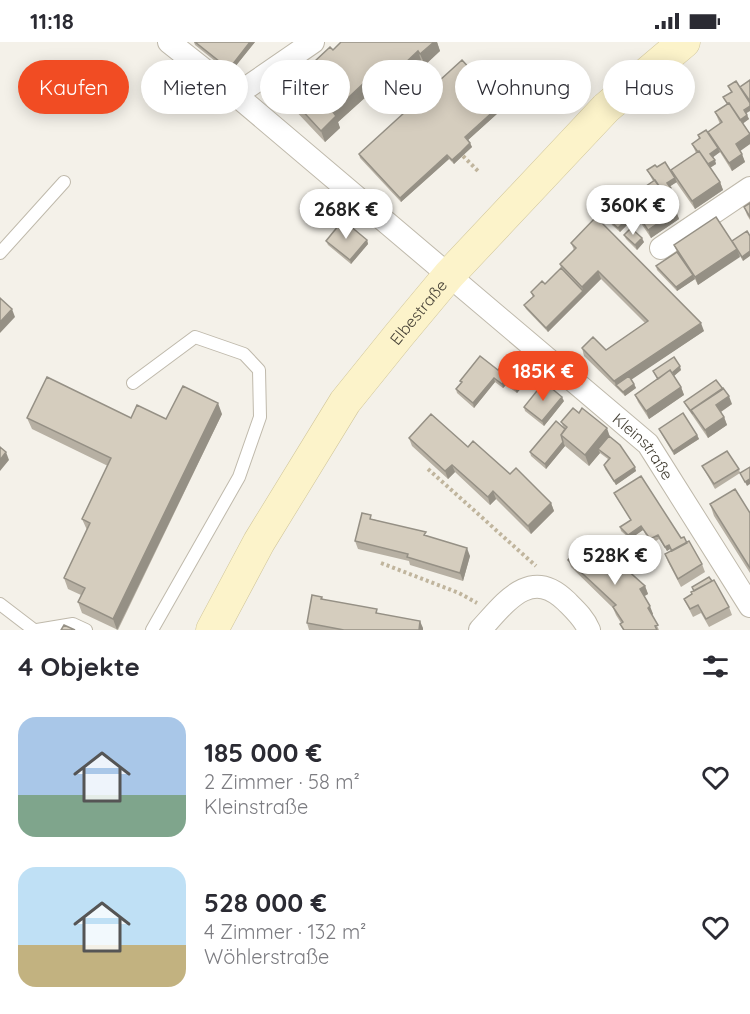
<!DOCTYPE html>
<html lang="de">
<meta charset="utf-8">
<style>
body{margin:0;font-family:Quicksand,sans-serif;background:#f2f2f3;color:#2b2b33;height:100vh;display:flex;flex-direction:column;font-size:22px;white-space:nowrap}
*{box-sizing:border-box;margin:0}
p{font-size:20px;color:#7c7c81}
.icon{flex:none;width:33px;height:33px;fill:none;stroke:currentColor;stroke-width:2;stroke-linecap:round;stroke-linejoin:round}
.map{position:relative;height:588px;overflow:hidden}
.panel{display:flex;flex-direction:column;background:#fff;flex:1}
.panel>*{flex:none}
.top-card{position:absolute;left:18px;top:18px;width:714px;height:54px;display:flex;gap:12px}
.price{position:absolute;translate:-50% -51px;padding:0 14px;border-radius:21px;background:#fff;color:#222;font-size:20px;line-height:39px;filter:drop-shadow(0 2px 3px #0008)}
.price::after{content:'';position:absolute;left:50%;top:36px;width:18px;height:14px;margin-left:-9px;background:inherit;clip-path:polygon(0 0,100% 0,50% 100%)}
.price.selected{background:#f14c23;color:#fff}
ul{padding:0;list-style:none}
li{display:flex;align-items:center;gap:18px;height:150px;padding:0 18px}
li span{display:grid;place-items:center;flex:none;width:168px;height:120px;border-radius:18px;color:#555}
li>.icon{margin-inline-start:auto}
span .icon{width:72px;height:72px;fill:#fffc;stroke-width:1}
li b{font-size:26px}
h2{display:flex;justify-content:space-between;align-items:center;height:72px;padding:0 18px;font-size:26px}
.tag{padding:0 21px;border-radius:27px;background:#fff;box-shadow:0 3px 15px #0003;font-size:21px;line-height:54px}
.tag.selected{background:#f14c23;color:#fff}
.status{display:flex;justify-content:space-between;align-items:center;height:42px;padding:0 30px;background:#fff;direction:ltr}
.status svg{height:16px;fill:currentColor}
.map>svg:first-child{display:block}
.lines{fill:none;stroke-linecap:round;stroke-linejoin:round}
.service-casing{stroke:#bfb9ab;stroke-width:14}
.minor-casing{stroke:#bfb9ab;stroke-width:24}
.secondary-casing{stroke:#d1c69a;stroke-width:33}
.path{stroke:#c0b59d;stroke-width:4;stroke-dasharray:3 3;stroke-linecap:butt}
.service{stroke:#fff;stroke-width:12}
.minor{stroke:#fff;stroke-width:22}
.secondary{stroke:#fcf3ca;stroke-width:32}
.wall{fill:#b7b0a3}
.shaded-wall{fill:#959085}
.building{fill:#d5cdbe;stroke:#959085;stroke-width:1.5}
.labels{text-anchor:middle;stroke-width:6;stroke-linejoin:round;paint-order:stroke}
.street-label{font-size:16px;fill:#474237;stroke:#fff}
</style>
<div class="status"><b>11:18</b><svg viewBox="0 0 49 12"><path d="M0 12V9h3v3zM5 12V6h3v6zM10 12V3h3v9zM15 12V0h3v12zM26 1h20v11H26zM47 4h2v5h-2z"/></svg></div>
<div class="map">
<svg width="750" height="588" viewBox="0 0 750 588">
<rect width="100%" height="100%" fill="#f4f1e9"/>
<g class="lines">
<g class="service-casing">
<path id="service" d="M0,211L64,140
M133,341L195,295L244,312L259,328L260,375L239,435L152,588
M0,562L34,588
M37,588L73,582L86,588"/>
</g>
<g class="minor-casing">
<g id="minor">
<path id="s1" d="M169,0L236,53L648,402L750,564"/>
<path d="M236,53L313,0"/>
<path d="M661,206L750,146"/>
<path d="M480,588C505,561 530,524 566,559C575,568 584,576 589,588"/>
</g>
</g>
<g class="secondary-casing">
<g id="secondary">
<path id="s2" d="M212,588L259,500L345,360L399,293L449,233L606,66L684,0"/>
</g>
</g>
<path class="path" d="M463,114L480,131
M428,427L536,524
M381,521L459,551L477,561"/>
<use href="#service" class="service"/>
<use href="#minor" class="minor"/>
<use href="#secondary" class="secondary"/>
</g>
<path class="wall" d="M194,0H255L230,31L195,3Z
M341,0H437L440,9L425,23L422,21L407,35L404,32L389,46L385,41L370,55L368,53L338,80L340,86L325,100L291,64L287,52L301,40L299,34L333,8Z
M484,42L485,46L481,50L498,71L468,98L472,105L462,114L454,122L449,117L401,160L360,116L359,112Z
M728,44L746,72L749,77L743,81L750,92V102L740,108L745,120L732,129L720,110L713,115L716,122L710,126L720,140L723,148L695,167L676,140L670,144L672,150L666,154L676,169L679,177L651,196L630,165L627,157L653,139L647,128L657,125L672,132L671,128L696,111L692,102L699,97L698,93H709L720,82L715,70L727,62L723,55L731,50Z
M750,161V178L747,173L744,165Z
M610,179L628,182L620,190L612,183Z
M747,189L743,219L740,214L698,243L695,237L677,249L657,228L656,224L677,210L674,203L732,199Z
M624,193L644,200L637,208L626,197Z
M367,198L368,202L351,222L328,203L326,199Z
M571,201L704,289L631,337L636,346L625,354L584,314L582,306L606,308L645,281L601,237L548,290L526,267L524,263L533,255L531,250L545,242L561,226L560,222L574,208Z
M498,328L530,329L532,333L517,351L506,343L503,346L495,340L474,366L457,351L456,347L461,341L460,339Z
M681,328L674,334L681,345L684,353L649,377L638,360L635,353L657,337L653,329Z
M564,359L544,384L525,369L524,365Z
M684,360L732,362L721,370L724,375L727,383L708,396L686,364Z
M222,372L118,588L82,571L78,560L81,553L68,547L64,536L87,488L82,477L108,424L32,387L27,376H131L166,377Z
M561,380L609,394L636,429L616,443L605,427L604,423L608,417L600,411L589,424L565,404L546,427L531,414L530,410L564,386Z
M659,387L697,393L699,397L674,413L661,391Z
M409,396L468,405L510,432L551,461L554,469L531,492L496,457L490,463L455,430L448,437L412,404Z
M702,424L739,427L740,431L715,447Z
M614,451L687,501L702,522L705,530L681,545L668,520L665,512L671,509L670,507L667,509L659,497L651,502L643,488L630,497L621,489L620,485L631,478L616,455Z
M710,462L750,471V531L714,474Z
M373,477L427,494L470,514L463,539L410,523L409,519L358,507L355,499Z
M568,518L611,519L645,544L648,552L644,554L653,572L652,573L659,588H623L620,582L621,581L616,573L613,566L571,525Z
M692,545L729,565L732,573L709,585L701,571L693,575L684,557L692,552L694,549Z
M322,555L323,558L378,571L423,586V588H309L307,581Z"/>
<path class="shaded-wall" d="M250,0H255L230,31L229,27Z
M434,0H437L440,9L425,23L420,12Z
M418,9L422,21L407,35L403,23Z
M400,20L404,32L389,46L385,34Z
M381,30L385,41L370,55L366,44Z
M364,41L368,53L338,80L340,86L325,100L321,89L333,70Z
M484,42L485,46L479,51L478,47Z
M750,64V69L745,72L744,68Z
M496,67L498,71L467,99L465,95Z
M747,73L749,77L741,83L739,78Z
M750,92V102L739,110L736,102Z
M470,101L472,105L454,122L452,118Z
M718,106L720,110L712,116L710,112Z
M742,112L745,120L732,129L729,121Z
M447,113L449,117L401,160L400,156Z
M715,118L716,122L708,127L707,123Z
M675,136L677,140L669,145L667,141Z
M720,140L723,148L695,167L692,159Z
M671,146L672,150L664,155L663,151Z
M676,169L679,177L651,196L648,188Z
M626,178L628,182L620,190L618,186Z
M642,196L644,200L637,208L635,203Z
M367,198L368,202L351,222L350,218Z
M737,207L740,215L698,243L695,235Z
M750,209V214L743,219L742,215Z
M598,229L601,237L548,290L546,286L583,249L582,245Z
M693,233L695,237L677,249L676,245Z
M12,267L15,275L0,291V280Z
M701,281L704,289L619,346L616,343L614,339Z
M680,324L681,328L662,344L660,340Z
M530,329L532,333L517,351L515,347Z
M494,336L495,340L474,366L473,361Z
M505,339L506,343L503,346L502,342Z
M634,342L636,346L625,354L623,350Z
M681,345L684,353L649,377L646,369Z
M729,354L732,362L719,371L716,363Z
M562,355L564,359L544,384L542,379Z
M218,361L222,372L117,588L113,577Z
M724,375L727,383L708,396L705,388Z
M607,386L611,398L598,407L600,411L589,424L585,413Z
M697,393L699,397L674,413L673,409Z
M563,400L565,404L546,427L545,422Z
M6,410L9,418L0,429V418Z
M452,423L455,430L448,437L445,429Z
M635,425L636,429L616,443L614,439Z
M750,437V442L747,444L745,440Z
M493,449L496,457L490,463L488,455Z
M551,461L554,469L531,492L528,484Z
M641,484L643,488L630,497L628,493Z
M669,503L670,507L667,509L665,505Z
M467,506L470,514L463,539L460,531Z
M645,544L648,552L643,555L640,547Z
M650,564L653,572L651,574L648,566Z
M420,579L423,586V588H419Z"/>
<path class="building" d="M195,0H250L229,27Z
M341,0H434L420,12L418,9L403,23L400,20L385,34L381,30L366,44L364,41L333,70L336,74L321,89L287,52L303,38L299,34L330,5L333,8Z
M462,18L484,42L478,47L496,67L465,95L470,101L461,110L452,118L447,113L400,156L359,112Z
M750,38V59L740,45Z
M736,39L750,61V64L744,68L747,73L740,78L729,61H727L723,55L732,50L728,44Z
M729,61L750,92L736,102L742,112L729,121L708,90L722,80L715,70Z
M706,88L718,106L710,112L715,118L708,122L699,109L698,110L692,102L700,96L698,93Z
M699,109L720,140L692,159L671,128Z
M665,120L675,136L667,141L671,146L664,151L647,128L655,123L657,125Z
M655,138L676,169L648,188L627,157Z
M750,161V175L744,165Z
M618,170L626,178L618,186L610,179Z
M596,175L701,281L614,339L582,306L593,295L606,308L648,279L598,229L582,245L560,222L576,206L571,201Z
M716,175L737,207L695,235L674,203Z
M343,178L367,198L350,218L326,199Z
M631,186L642,196L635,203L624,193Z
M747,189L750,194V209L742,215L732,199Z
M677,210L693,233L676,245L656,224Z
M561,226L583,249L546,286L524,263L534,254L531,250L542,239L545,242Z
M0,256L12,267L0,280Z
M511,313L530,329L515,347L505,339L502,342L494,336L473,361L456,347L462,340L460,339L480,314L498,328Z
M674,315L680,324L672,331L670,328L658,337L653,329Z
M670,328L681,345L646,369L635,353Z
M629,334L634,342L623,350L616,343Z
M47,335L131,376L137,363L166,377L183,344L218,361L113,577L78,560L85,546L64,536L90,481L82,477L111,416L27,376Z
M716,338L723,347L691,368L693,372L684,360Z
M544,340L562,355L542,379L524,365Z
M723,346L729,354L716,363L724,375L705,388L691,368Z
M573,366L579,371L582,366L607,386L585,413L561,393L567,385L561,380Z
M683,371L697,393L673,409L659,387Z
M431,372L468,405L473,399L510,432L516,426L551,461L528,484L493,449L488,455L452,423L445,429L409,396Z
M556,379L565,387L561,393L563,400L545,422L530,410Z
M609,394L620,403L635,425L614,439L604,423L610,416L598,407Z
M0,405L6,410L0,418Z
M727,409L739,427L714,442L702,424Z
M750,425V437L745,440L740,431Z
M641,434L681,496L684,495L687,501L672,509L669,503L665,505L658,493L650,497L641,484L628,493L620,485L631,478L614,451Z
M735,447L750,471V526L710,462Z
M362,471L371,473L370,477L426,490L424,493L467,506L460,531L407,515L408,512L355,499Z
M587,497L596,505L600,502L608,511L606,514L614,521L616,518L645,544L640,547L650,564L648,566L658,583L655,584L657,588H624L620,582L623,580L613,565L616,563L568,518Z
M689,499L702,522L678,537L665,512Z
M709,535L712,539L694,549L692,545Z
M714,538L729,565L706,577L698,563L690,567L684,557L692,552L691,550Z
M312,553L322,555L321,557L377,567L376,571L420,579L419,588H344L307,581Z
M64,583L75,588H61Z"/>
<g class="labels">
<g class="street-label">
<text dy="6" stroke="none"><textPath href="#s2" startOffset="380">Elbestraße</textPath></text>
<text dy="6" stroke="none"><textPath href="#s1" startOffset="624">Kleinstraße</textPath></text>
</g>
</g>
</svg>
<b class="price" style="left:633px;top:194px">360K €</b>
<b class="price" style="left:346px;top:198px">268K €</b>
<b class="price selected" style="left:543px;top:360px">185K €</b>
<b class="price" style="left:615px;top:544px">528K €</b>
<div class="top-card">
<a class="tag selected">Kaufen</a>
<a class="tag">Mieten</a>
<a class="tag">Filter</a>
<a class="tag">Neu</a>
<a class="tag">Wohnung</a>
<a class="tag">Haus</a>
</div>
</div>
<section class="panel">
<h2>4 Objekte<svg class="icon" aria-label="filters" viewBox="0 0 24 24"><path d="M4 7h16M4 17h16"/><circle cx="9" cy="7" r="2"/><circle cx="15" cy="17" r="2"/></svg></h2>
<ul>
<li><span style="background:linear-gradient(#a9c7e8 65%,#7fa58c 0)"><svg class="icon" aria-label="home" viewBox="0 0 24 24"><path d="M3 11l9-7 9 7M6 9v11h12V9"/></svg></span><div><b>185 000 €</b><p>2 Zimmer · 58 m²</p><p>Kleinstraße</p></div><svg class="icon" aria-label="heart" viewBox="0 0 24 24"><path d="M12 20l-8-8c-3-5 5-10 8-4 3-6 11-1 8 4z"/></svg></li>
<li><span style="background:linear-gradient(#bfe0f5 65%,#c2b280 0)"><svg class="icon" aria-label="home" viewBox="0 0 24 24"><path d="M3 11l9-7 9 7M6 9v11h12V9"/></svg></span><div><b>528 000 €</b><p>4 Zimmer · 132 m²</p><p>Wöhlerstraße</p></div><svg class="icon" aria-label="heart" viewBox="0 0 24 24"><path d="M12 20l-8-8c-3-5 5-10 8-4 3-6 11-1 8 4z"/></svg></li>
</ul>
</section>
